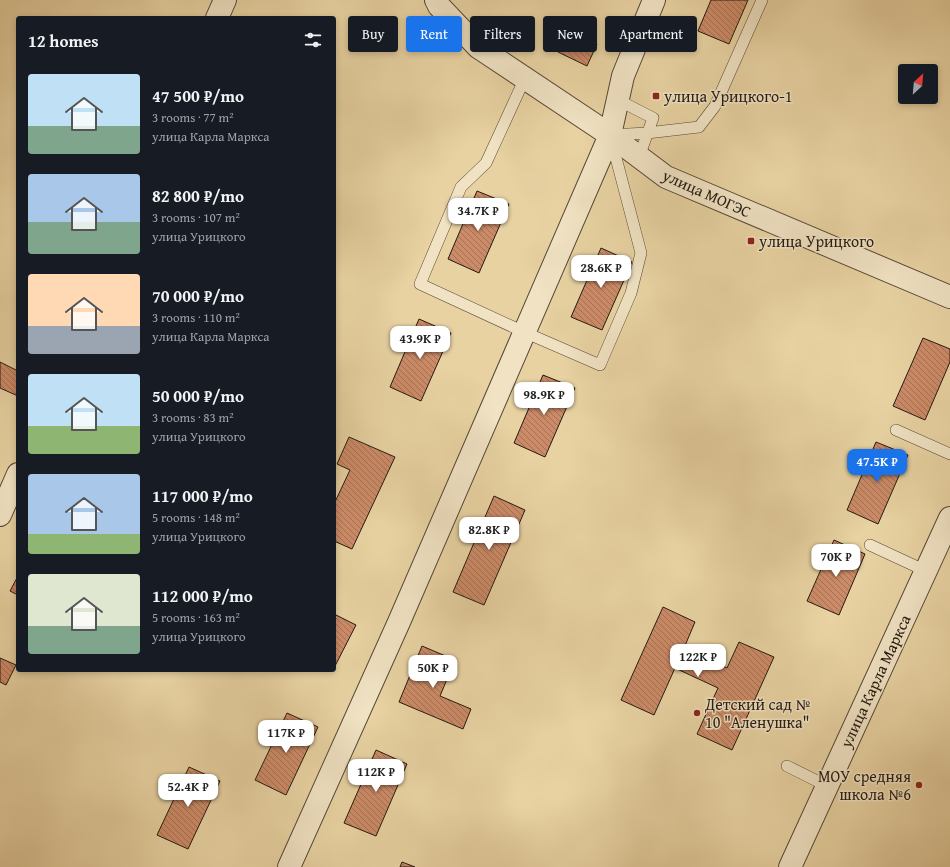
<!DOCTYPE html>
<meta charset="utf-8">
<style>
body{margin:0;font-family:"Gentium Book Plus",serif;background:#242831;color:#f1f3f6;height:100vh;display:flex;flex-direction:column;font-size:15px;white-space:nowrap}
*{box-sizing:border-box;margin:0}
p{font-size:13px;color:#9ea1a6}
.icon{flex:none;width:22px;height:22px;fill:none;stroke:currentColor;stroke-width:2;stroke-linecap:round;stroke-linejoin:round}
.map{position:relative;flex:1;overflow:hidden}
.details{position:absolute;left:16px;top:16px;width:320px;height:656px;display:flex;flex-direction:column;background:#171b24;border-radius:4px;box-shadow:0 2px 6px #0003}
.details>*{flex:none}
.hud{position:absolute;left:348px;top:16px;width:380px;height:36px;display:flex;gap:8px}
.needle{width:26px;rotate:26deg}
.tools{position:absolute;left:898px;top:64px;display:grid;gap:8px}
.tools a{display:grid;place-items:center;width:40px;height:40px;border-radius:4px;background:#171b24;box-shadow:0 2px 6px #0003;font-size:20px}
.price{position:absolute;translate:-50% -34px;padding:0 9px;border-radius:8px;background:#fff;color:#222;font-size:13px;line-height:26px;filter:drop-shadow(0 1px 2px #0008)}
.price::after{content:'';position:absolute;left:50%;top:24px;width:12px;height:9px;margin-left:-6px;background:inherit;clip-path:polygon(0 0,100% 0,50% 100%)}
.price.on{background:#1a73e8;color:#fff}
ul{padding:0;list-style:none}
li{display:flex;align-items:center;gap:12px;height:100px;padding:0 12px}
li span{display:grid;place-items:center;flex:none;width:112px;height:80px;border-radius:4px;color:#555}
li>.icon{margin-inline-start:auto}
span .icon{width:48px;height:48px;fill:#fffc;stroke-width:1}
li b{font-size:17px}
h2{display:flex;justify-content:space-between;align-items:center;height:48px;padding:0 12px;font-size:17px}
.chip{padding:0 14px;border-radius:4px;background:#171b24;box-shadow:0 2px 6px #0003;font-size:14px;line-height:36px}
.chip.on{background:#1a73e8;color:#fff}
.map>svg:first-child{display:block}
.building{fill:url(#building-back-hatch);stroke:#231a12}
.lines{fill:none;stroke-linecap:round;stroke-linejoin:round}
.lane-casing{stroke:#544836;stroke-width:12}
.street-casing{stroke:#544836;stroke-width:24}
.lane{stroke:#f0e2c3;stroke-width:11}
.street{stroke:#f0e2c3;stroke-width:22}
.poi-dot{fill:#8f2418;stroke:#f0e2c3;stroke-width:1.5}
.labels{text-anchor:middle;stroke-width:3;stroke-linejoin:round;paint-order:stroke}
.poi-label{font-size:16px;fill:#231a12;stroke:#f0e2c3;text-anchor:start}
.street-label{font-size:16px;fill:#231a12;stroke:#f0e2c3}
</style>
<div class="map">
<svg width="950" height="867" viewBox="0 0 950 867">
<defs>
<pattern id="building-back-hatch" width="6" height="6" patternUnits="userSpaceOnUse"><rect width="6" height="6" fill="#cc8b68"/><path d="M-1 5l2 2M0 0l6 6M5-1l2 2" fill="none" stroke="#a57154"/></pattern>
</defs>
<rect width="100%" height="100%" fill="#e8d2a2"/>
<filter id="stains"><feTurbulence type="fractalNoise" baseFrequency=".005" numOctaves="4"/><feColorMatrix values="0 0 0 0 .2 0 0 0 0 .09 0 0 0 0 .02 0 0 0 .5 -.17"/></filter>
<radialGradient id="worn" r=".72"><stop offset=".6" stop-color="#630" stop-opacity="0"/><stop offset="1" stop-color="#630" stop-opacity=".3"/></radialGradient>
<path class="building" d="M711,0H748L729,44L698,31Z
M568,30L597,44L587,66L558,52Z
M477,191L509,204L479,273L448,259Z
M601,248L632,262L602,330L571,317Z
M419,319L451,333L421,401L390,387Z
M923,338L950,349V362L925,420L893,406Z
M0,362L18,371V396L0,388Z
M543,375L575,388L545,457L514,443Z
M349,437L395,457L352,549L334,541V504L350,470L337,464Z
M876,442L908,455L878,524L847,510Z
M494,496L525,510L484,605L453,592Z
M834,540L865,554L839,615L807,601Z
M18,576V595L10,591Z
M663,607L695,622L684,648L727,668L739,642L774,657L732,750L697,734L718,688L675,668L654,715L621,700Z
M334,614L356,625L334,668Z
M422,646L455,660L440,696L471,709L463,729L399,702Z
M0,658L16,665L6,685L0,682Z
M287,713L318,727L286,795L255,780Z
M376,750L407,764L376,836L344,823Z
M189,767L220,781L188,849L157,835Z
M402,862L415,867H400Z"/>
<g class="lines">
<g class="lane-casing">
<path id="lane" d="M525,78L486,163L461,187L420,284L524,332L600,365L631,293L641,253L610,135L647,133L699,127L715,106L762,0
M618,100L653,118L639,157
M896,430L950,454
M870,545L926,571
M787,766L827,786"/>
</g>
<g class="street-casing">
<path id="street" d="M436,0L439,6L478,47L610,135L666,177L950,297
M217,18L225,0
M0,515L18,474
M289,867L399,622L610,135L623,76L654,0
M790,867L950,518"/>
</g>
<use href="#lane" class="lane"/>
<use href="#street" class="street"/>
</g>
<g class="poi-dot">
<rect x="652" y="92" width="8" height="8" rx="2"/>
<rect x="747" y="237" width="8" height="8" rx="2"/>
<circle cx="697" cy="713" r="4"/>
<circle cx="919" cy="785" r="4"/>
</g>
<g class="labels">
<g class="poi-label">
<text x="664" y="102">улица Урицкого-1</text>
<text x="759" y="247">улица Урицкого</text>
<text x="705" y="710">Детский сад №<tspan x="705" dy="18">10 "Аленушка"</tspan></text>
<text x="911" y="782" text-anchor="end">МОУ средняя<tspan x="911" dy="18">школа №6</tspan></text>
</g>
<g class="street-label">
<text transform="translate(707 193) rotate(24)" y="6">улица МОГЭС</text>
<text transform="translate(875 681) rotate(-65)" y="6">улица Карла Маркса</text>
</g>
</g>
<rect width="100%" height="100%" filter="url(#stains)"/>
<rect width="100%" height="100%" fill="url(#worn)"/>
</svg>
<div class="tools">
<a><svg class="needle" viewBox="-14 -14 28 28"><path d="M0-13l5 13h-10z" fill="#e53935"/><path d="M0 13l5-13h-10z" fill="#9ea1a6"/></svg></a>
</div>
<b class="price" style="left:478px;top:232px">34.7K ₽</b>
<b class="price" style="left:601px;top:289px">28.6K ₽</b>
<b class="price" style="left:420px;top:360px">43.9K ₽</b>
<b class="price" style="left:544px;top:416px">98.9K ₽</b>
<b class="price on" style="left:877px;top:483px">47.5K ₽</b>
<b class="price" style="left:489px;top:551px">82.8K ₽</b>
<b class="price" style="left:836px;top:578px">70K ₽</b>
<b class="price" style="left:698px;top:678px">122K ₽</b>
<b class="price" style="left:433px;top:689px">50K ₽</b>
<b class="price" style="left:286px;top:754px">117K ₽</b>
<b class="price" style="left:376px;top:793px">112K ₽</b>
<b class="price" style="left:188px;top:808px">52.4K ₽</b>
<div class="hud">
<a class="chip">Buy</a>
<a class="chip on">Rent</a>
<a class="chip">Filters</a>
<a class="chip">New</a>
<a class="chip">Apartment</a>
</div>
<section class="details">
<h2>12 homes<svg class="icon" aria-label="filters" viewBox="0 0 24 24"><path d="M4 7h16M4 17h16"/><circle cx="9" cy="7" r="2"/><circle cx="15" cy="17" r="2"/></svg></h2>
<ul>
<li><span style="background:linear-gradient(#bfe0f5 65%,#7fa58c 0)"><svg class="icon" aria-label="home" viewBox="0 0 24 24"><path d="M3 11l9-7 9 7M6 9v11h12V9"/></svg></span><div><b>47 500 ₽/mo</b><p>3 rooms · 77 m²</p><p>улица Карла Маркса</p></div></li>
<li><span style="background:linear-gradient(#a9c7e8 60%,#7fa58c 0)"><svg class="icon" aria-label="home" viewBox="0 0 24 24"><path d="M3 11l9-7 9 7M6 9v11h12V9"/></svg></span><div><b>82 800 ₽/mo</b><p>3 rooms · 107 m²</p><p>улица Урицкого</p></div></li>
<li><span style="background:linear-gradient(#ffd9b3 65%,#9aa5b1 0)"><svg class="icon" aria-label="home" viewBox="0 0 24 24"><path d="M3 11l9-7 9 7M6 9v11h12V9"/></svg></span><div><b>70 000 ₽/mo</b><p>3 rooms · 110 m²</p><p>улица Карла Маркса</p></div></li>
<li><span style="background:linear-gradient(#bfe0f5 65%,#8fb573 0)"><svg class="icon" aria-label="home" viewBox="0 0 24 24"><path d="M3 11l9-7 9 7M6 9v11h12V9"/></svg></span><div><b>50 000 ₽/mo</b><p>3 rooms · 83 m²</p><p>улица Урицкого</p></div></li>
<li><span style="background:linear-gradient(#a9c7e8 75%,#8fb573 0)"><svg class="icon" aria-label="home" viewBox="0 0 24 24"><path d="M3 11l9-7 9 7M6 9v11h12V9"/></svg></span><div><b>117 000 ₽/mo</b><p>5 rooms · 148 m²</p><p>улица Урицкого</p></div></li>
<li><span style="background:linear-gradient(#dfe7d0 65%,#7fa58c 0)"><svg class="icon" aria-label="home" viewBox="0 0 24 24"><path d="M3 11l9-7 9 7M6 9v11h12V9"/></svg></span><div><b>112 000 ₽/mo</b><p>5 rooms · 163 m²</p><p>улица Урицкого</p></div></li>
</ul>
</section>
</div>
